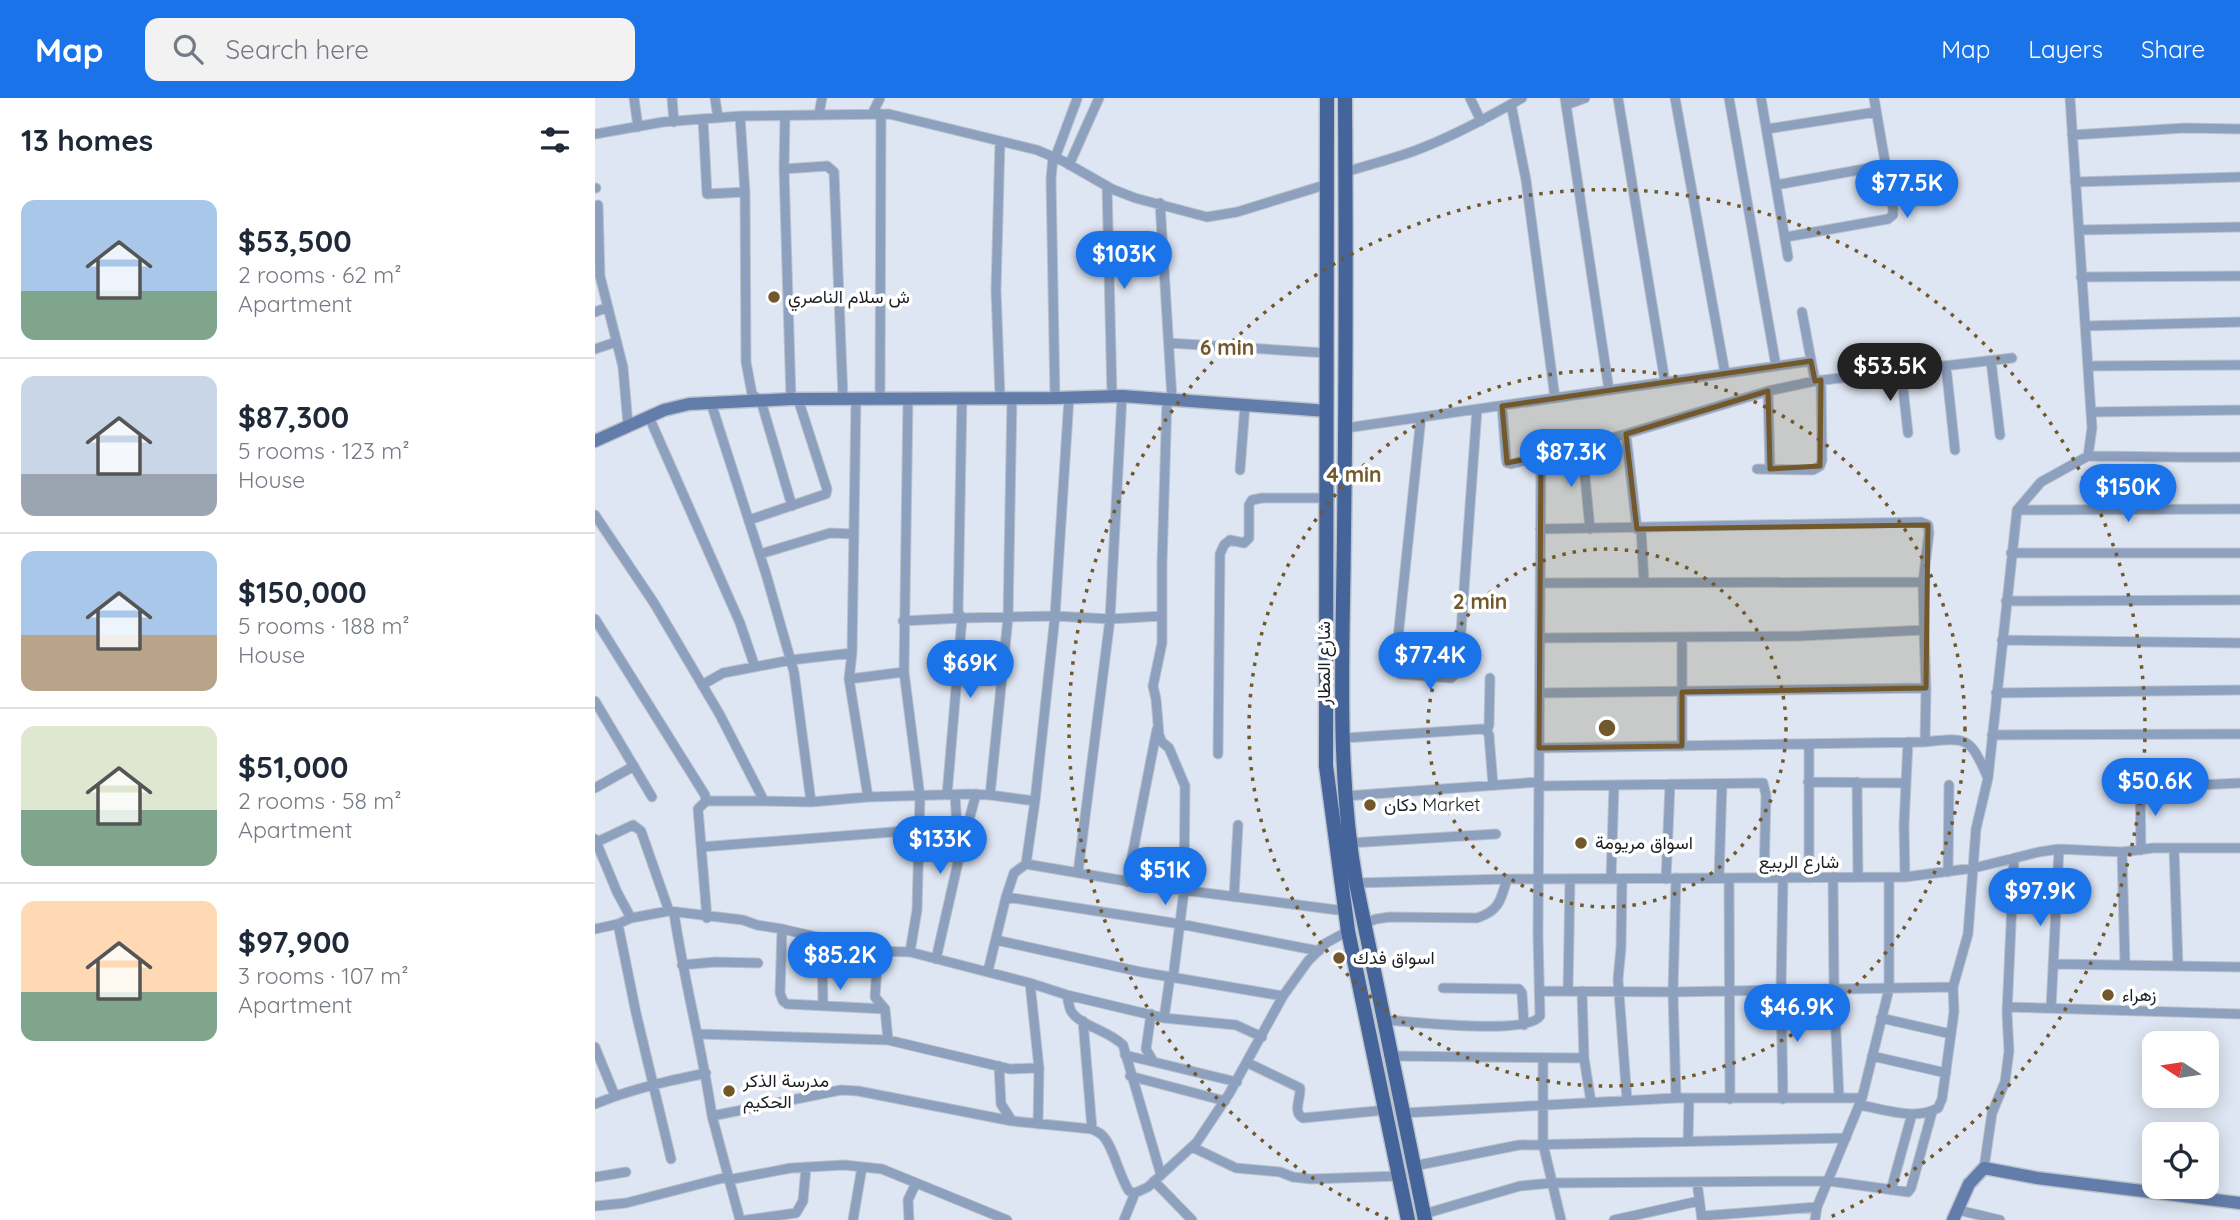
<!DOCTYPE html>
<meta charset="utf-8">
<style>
body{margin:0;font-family:Quicksand,Vazirmatn,sans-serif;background:#f2f2f3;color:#1f2937;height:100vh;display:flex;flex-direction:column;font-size:26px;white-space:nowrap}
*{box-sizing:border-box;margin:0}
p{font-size:23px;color:#747a83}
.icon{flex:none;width:38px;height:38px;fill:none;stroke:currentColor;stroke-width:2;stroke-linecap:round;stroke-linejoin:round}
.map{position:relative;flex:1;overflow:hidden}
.details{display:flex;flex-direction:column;background:#fff;width:595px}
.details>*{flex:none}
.needle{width:46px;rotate:282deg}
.fabs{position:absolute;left:1547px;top:933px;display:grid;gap:14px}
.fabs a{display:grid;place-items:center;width:77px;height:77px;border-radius:14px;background:#fff;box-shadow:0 4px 18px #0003;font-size:35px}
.price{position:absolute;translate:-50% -60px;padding:0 16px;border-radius:24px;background:#1a73e8;color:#fff;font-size:23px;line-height:46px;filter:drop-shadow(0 2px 4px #0008)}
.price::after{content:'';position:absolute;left:50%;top:42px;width:21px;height:16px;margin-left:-10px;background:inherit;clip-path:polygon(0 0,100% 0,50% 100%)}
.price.active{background:#222;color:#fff}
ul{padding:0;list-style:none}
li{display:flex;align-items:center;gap:21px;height:175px;padding:0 21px}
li+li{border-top:2px solid #e0e1e3}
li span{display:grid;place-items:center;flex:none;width:196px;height:140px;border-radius:14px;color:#555}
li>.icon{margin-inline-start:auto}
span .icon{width:84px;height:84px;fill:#fffc;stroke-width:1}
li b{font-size:30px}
h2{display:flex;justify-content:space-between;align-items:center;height:84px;padding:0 21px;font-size:30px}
header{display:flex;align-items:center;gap:42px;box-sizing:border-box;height:98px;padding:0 35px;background:#1a73e8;color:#fff}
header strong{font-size:33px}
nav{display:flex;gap:38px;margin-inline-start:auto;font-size:24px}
.search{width:490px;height:63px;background:#f2f2f3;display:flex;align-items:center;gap:18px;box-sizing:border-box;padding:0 24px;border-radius:14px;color:#747a83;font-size:26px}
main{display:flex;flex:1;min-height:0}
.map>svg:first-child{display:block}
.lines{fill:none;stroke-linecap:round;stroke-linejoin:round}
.street-casing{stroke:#bbc2ce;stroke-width:11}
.secondary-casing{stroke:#bbc2ce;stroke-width:15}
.primary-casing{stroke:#bbc2ce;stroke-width:17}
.street{stroke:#8da0be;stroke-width:9}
.secondary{stroke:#637daa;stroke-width:12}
.primary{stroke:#44649a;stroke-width:14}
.marked{fill:#72582a;fill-opacity:0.2;stroke:#72582a;stroke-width:5;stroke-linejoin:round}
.ring{fill:none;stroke:#72582a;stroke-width:3.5;stroke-dasharray:3.5 7}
.poi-dot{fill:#72582a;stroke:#fff;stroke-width:2.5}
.labels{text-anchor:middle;stroke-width:7;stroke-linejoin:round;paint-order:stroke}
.poi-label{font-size:18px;fill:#1c1f23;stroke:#fff;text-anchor:start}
.street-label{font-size:18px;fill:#1c1f23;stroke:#fff}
.centre{fill:#72582a;stroke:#fff;stroke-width:3.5}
.ring-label{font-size:21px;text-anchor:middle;font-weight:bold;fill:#72582a;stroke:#fff;stroke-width:7;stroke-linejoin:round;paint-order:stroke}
</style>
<header>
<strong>Map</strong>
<div class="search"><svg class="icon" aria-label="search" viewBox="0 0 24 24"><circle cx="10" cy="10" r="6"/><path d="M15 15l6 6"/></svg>Search here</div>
<nav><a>Map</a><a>Layers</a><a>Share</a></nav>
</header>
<main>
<section class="details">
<h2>13 homes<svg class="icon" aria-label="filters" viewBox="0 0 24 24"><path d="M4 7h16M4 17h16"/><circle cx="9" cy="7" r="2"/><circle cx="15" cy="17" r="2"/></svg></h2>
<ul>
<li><span style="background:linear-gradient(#a9c7e8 65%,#7fa58c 0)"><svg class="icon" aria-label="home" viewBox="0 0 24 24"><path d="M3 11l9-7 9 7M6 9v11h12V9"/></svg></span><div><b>$53,500</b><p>2 rooms · 62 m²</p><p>Apartment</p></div></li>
<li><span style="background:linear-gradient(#c9d6e8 70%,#9aa5b1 0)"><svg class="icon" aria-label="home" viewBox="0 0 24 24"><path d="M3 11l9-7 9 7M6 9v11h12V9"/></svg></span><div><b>$87,300</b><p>5 rooms · 123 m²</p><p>House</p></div></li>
<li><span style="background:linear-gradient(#a9c7e8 60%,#b9a48a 0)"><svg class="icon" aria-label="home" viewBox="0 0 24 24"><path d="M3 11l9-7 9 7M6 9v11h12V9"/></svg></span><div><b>$150,000</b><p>5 rooms · 188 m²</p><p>House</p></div></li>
<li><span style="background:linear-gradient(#dfe7d0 60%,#7fa58c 0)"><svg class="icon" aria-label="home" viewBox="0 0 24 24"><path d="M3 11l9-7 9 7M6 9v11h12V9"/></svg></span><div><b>$51,000</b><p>2 rooms · 58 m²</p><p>Apartment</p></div></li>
<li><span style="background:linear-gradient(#ffd9b3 65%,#7fa58c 0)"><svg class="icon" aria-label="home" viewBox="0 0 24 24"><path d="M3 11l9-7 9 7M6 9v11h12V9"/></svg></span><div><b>$97,900</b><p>3 rooms · 107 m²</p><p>Apartment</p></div></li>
</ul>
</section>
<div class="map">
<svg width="1645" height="1122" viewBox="0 0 1645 1122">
<rect width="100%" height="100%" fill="#dee6f3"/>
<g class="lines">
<g class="street-casing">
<path id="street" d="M39,0L43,29
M77,0L79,24
M120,0L123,20
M875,0L886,23
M970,0L1014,292
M1023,0L1070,284
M1080,0L1130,275
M1134,0L1181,268
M1166,0L1193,159
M916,6L931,82L960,300
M971,7L990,0
M224,16L227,0
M277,16L285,0
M145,18L150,94L151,264L157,296L166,303L197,408
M190,18L189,71L196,301
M108,21L112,96L150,94
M1172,31L1281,14
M0,36L68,24L145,18L294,16L442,52L468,63L517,91L540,100L612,119L642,114L733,86
M1477,37L1590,30L1645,31
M458,59L456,81L460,300
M460,60L482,1
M474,67L504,0
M189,71L232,68L239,74L248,300
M751,74C773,67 797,61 819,53C857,39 892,20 927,0
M1480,84L1645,79
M1181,87L1291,67
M512,88L517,298
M0,90H1
M565,105L577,301
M3,107L5,178L28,269L33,327
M1484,132L1645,129
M1191,139L1293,121L1298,117V110L1279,0
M1486,179L1645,178
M0,214L13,209
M1207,214L1220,283
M1490,228L1645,224
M574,245L732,255
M0,251L21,244
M1396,263L1405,337
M1351,268L1360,352
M1493,268L1645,267
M1306,272L1313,335
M1173,293L1175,371
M405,299L401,192L405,43
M261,300L257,555L254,581L273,699
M285,300L286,16
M313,300L309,574L325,699L322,812L315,854
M572,301L567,466V545L558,588L561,601L564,637L567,644L574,650L590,688L589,793L578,880
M116,305L171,476L199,574L216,704
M907,308L911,360L912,365L916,366L1031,336L1173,293L1220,283L1417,260
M1496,314L1645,312
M54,319L145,525L160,569
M826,319L800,569L805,576L856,580L861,576L864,561L882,311
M751,330L1216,263
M1031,336L1042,431
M987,348L995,431
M1493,358C1544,358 1594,360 1645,359
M1162,371L1218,372L1225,368L1227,362L1226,282
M645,372L650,307
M1422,412L1645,411
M0,417L59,505L125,617L169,703L216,704L273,699L374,696L395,697L440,703
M154,422L231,396L232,391L203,301
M1046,430L1049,485
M945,431L1326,424L1333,427L1334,435L1328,484L1329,532
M1416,455H1645
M165,456L235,435L259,436
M945,485L1328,484
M1411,503L1645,502
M0,521L110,697L111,703H169
M308,523L367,520L460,518L515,521L567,518
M1087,539V648
M945,540L1205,538L1329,532L1331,590L1330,644C1372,639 1375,639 1392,678
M1407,542L1645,545
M254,581L309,574
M107,587L128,575L196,562L257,555
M945,595L1331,590
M1401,595L1645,592
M0,603L57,699
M892,633L894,627L895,580
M1397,637L1645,636
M749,640L887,631L892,633L894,637L898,687
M1214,646V780
M944,650L1330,644
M623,656L625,456L629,447L635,442L649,445L654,440V407L657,402L667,400H731
M1213,684L1311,685
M1262,684L1263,779
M944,688L1168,685L1171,697L1169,780
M0,690L39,668
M352,697L367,520L363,514L367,299
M395,697L413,520L417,299
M750,698L944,684
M111,703L103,711L112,820
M0,741L22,794L36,820
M2,744L38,727L46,733L74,813
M754,745L901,736
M106,749L324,732
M1579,750L1583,868
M366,752L381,696
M1546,752L1545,690L1645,685
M1527,754L1530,867
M431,766L440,703L460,518L474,300
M1353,774L1354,687
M483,775L515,521L527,298
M1238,779L1239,891L1244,1000
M1310,779L1309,727L1313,644
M1124,780L1127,686
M1134,780L1135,1001
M1016,781L1019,687
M1027,781L1026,850L1023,881L1032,1002
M1071,781L1075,686
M532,784L562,631
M761,785L912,781L1310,779L1379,770L1444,754L1464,751L1527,754L1558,750H1645
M411,799L585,826L724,853
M639,799L643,727
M79,815C89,883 107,949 117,1018
M23,826L41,915L76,1061
M768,826L781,821L795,819L882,820C904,813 906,802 912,781
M0,831L23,826L36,820L74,813L148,822L162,827L187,831L283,853L315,854L435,885L444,970L443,1026
M187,831L185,895L188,903L192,906L290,911
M227,841L228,908
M401,842L546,874L688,898
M283,853L280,899L290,911L293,942
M341,861L364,760L360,697
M1458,866L1645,869
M87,867L120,864L163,865
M393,873L411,799L419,775L431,766L572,790L750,813
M435,885L472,897L569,920L641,927L667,939
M848,890L924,891L927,895L929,927
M944,893L1078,894L1358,889
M973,893L975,781
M987,893L989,960L996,1004
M472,897C473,902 474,909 476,913C485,928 515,933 528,947L566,1077
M1412,909L1645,916
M1456,910L1464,751
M556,916L551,951L558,963
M569,920L575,879
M1286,920L1356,936
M789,922C814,923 933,938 945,918L943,838L946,358
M488,923L497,1031
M103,936L293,942L415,971L444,970
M0,949L20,998
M530,957L642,984
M796,958L989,960
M1277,958L1351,975
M948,960V1046L966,1122
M653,965L705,990C706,1001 697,1014 708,1020L791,1012
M404,968L406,1006L417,1023
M535,978L630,1003
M1081,1000L1078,894L1081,780
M1188,1001L1186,892L1188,780
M0,1006C36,991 73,983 111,975
M1264,1007C1289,1011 1320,1023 1343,1010L1347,1001L1359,914L1358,889L1373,836L1381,731L1393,680L1422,412L1446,384L1493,358L1497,330L1475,0
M808,1015L1081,1000H1267
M1093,1043L1094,1001
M597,1049L641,1070L685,1074L698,1079L716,1081L804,1078
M819,1068L924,1047L1251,1040
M1389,1070L1397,1015L1410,984L1414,953L1412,915L1419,760
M0,1079L31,1074
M133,1082L196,1070L249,1067L287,1071L412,1122
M559,1083L597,1122
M1102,1084L1107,1122
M1296,1092L1317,1016
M0,1108L31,1105L132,1079
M1363,1112L1405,1122
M829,1116L925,1088L957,1085L1234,1083L1313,1094L1316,1090L1337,1014
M1107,1118L1222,1109
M145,1122L117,1018L246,992L263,993L417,1023L497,1031C500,1033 504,1034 507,1037C518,1047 524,1078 534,1093L540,1095L553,1089L602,1044L634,996L688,898L713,863L731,845L753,833
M151,1122L201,1115L208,1103L211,1069
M258,1122L267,1069
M314,1122L313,1102L321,1085
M529,1122L540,1095
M1019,1122L1104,1103
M1220,1122L1222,1109L1267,1000L1294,891V779"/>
</g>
<g class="secondary-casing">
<path id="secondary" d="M0,343L69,312L94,306L196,301L460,300L527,298L732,313
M1358,1122L1374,1086L1389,1070L1442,1080L1645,1105"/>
</g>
<g class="primary-casing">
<path id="primary" d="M732,0L731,668L753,833L813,1122
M750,0C751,145 751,290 749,435C748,552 741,670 761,785L830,1122"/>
</g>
<use href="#street" class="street"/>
<use href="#secondary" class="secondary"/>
<use href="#primary" class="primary"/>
</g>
<path class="marked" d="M1216,263L1220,283L1226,282L1225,368L1175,371L1173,293L1031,336L1042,431L1333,427L1331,590L1087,594V648L944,650L946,358L912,365L907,308Z"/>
<g class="ring">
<circle cx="1012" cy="630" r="179"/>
<circle cx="1012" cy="630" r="358"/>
<path d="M793 1121A538 538 0 1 1 1231 1121"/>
</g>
<g class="poi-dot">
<circle cx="179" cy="199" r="7"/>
<circle cx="775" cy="707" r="7"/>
<circle cx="986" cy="745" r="7"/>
<circle cx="744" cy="860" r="7"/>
<circle cx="1513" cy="897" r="7"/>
<circle cx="134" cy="993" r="7"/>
</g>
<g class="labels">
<g class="poi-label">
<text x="193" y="205">ش سلام الناصري</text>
<text x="789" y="713">دكان Market</text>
<text x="1000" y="751">اسواق مريومة</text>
<text x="758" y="866">اسواق فدك</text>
<text x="1527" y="903">زهراء</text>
<text x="148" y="989">مدرسة الذكر<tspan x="148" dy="21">الحكيم</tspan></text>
</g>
<g class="street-label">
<text transform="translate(729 565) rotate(-90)" y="6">شارع المطار</text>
<text x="1204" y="770">شارع الربيع</text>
</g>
</g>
<circle cx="1012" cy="630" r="10" class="centre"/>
<g class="ring-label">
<text x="632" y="257">6 min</text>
<text x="759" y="384">4 min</text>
<text x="885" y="511">2 min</text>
</g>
</svg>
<div class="fabs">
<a><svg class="needle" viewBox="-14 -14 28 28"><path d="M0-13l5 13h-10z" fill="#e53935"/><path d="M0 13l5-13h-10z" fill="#747a83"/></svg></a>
<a><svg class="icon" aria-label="locate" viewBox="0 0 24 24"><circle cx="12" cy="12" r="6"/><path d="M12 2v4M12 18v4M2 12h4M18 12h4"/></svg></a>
</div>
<b class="price" style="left:1312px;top:122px">$77.5K</b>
<b class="price" style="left:529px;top:193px">$103K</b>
<b class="price active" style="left:1295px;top:305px">$53.5K</b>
<b class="price" style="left:976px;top:391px">$87.3K</b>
<b class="price" style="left:1533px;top:426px">$150K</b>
<b class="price" style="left:835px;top:594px">$77.4K</b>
<b class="price" style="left:375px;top:602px">$69K</b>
<b class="price" style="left:1560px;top:720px">$50.6K</b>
<b class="price" style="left:345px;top:778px">$133K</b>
<b class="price" style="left:570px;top:809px">$51K</b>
<b class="price" style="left:1445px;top:830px">$97.9K</b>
<b class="price" style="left:245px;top:894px">$85.2K</b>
<b class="price" style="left:1202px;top:946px">$46.9K</b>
</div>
</main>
